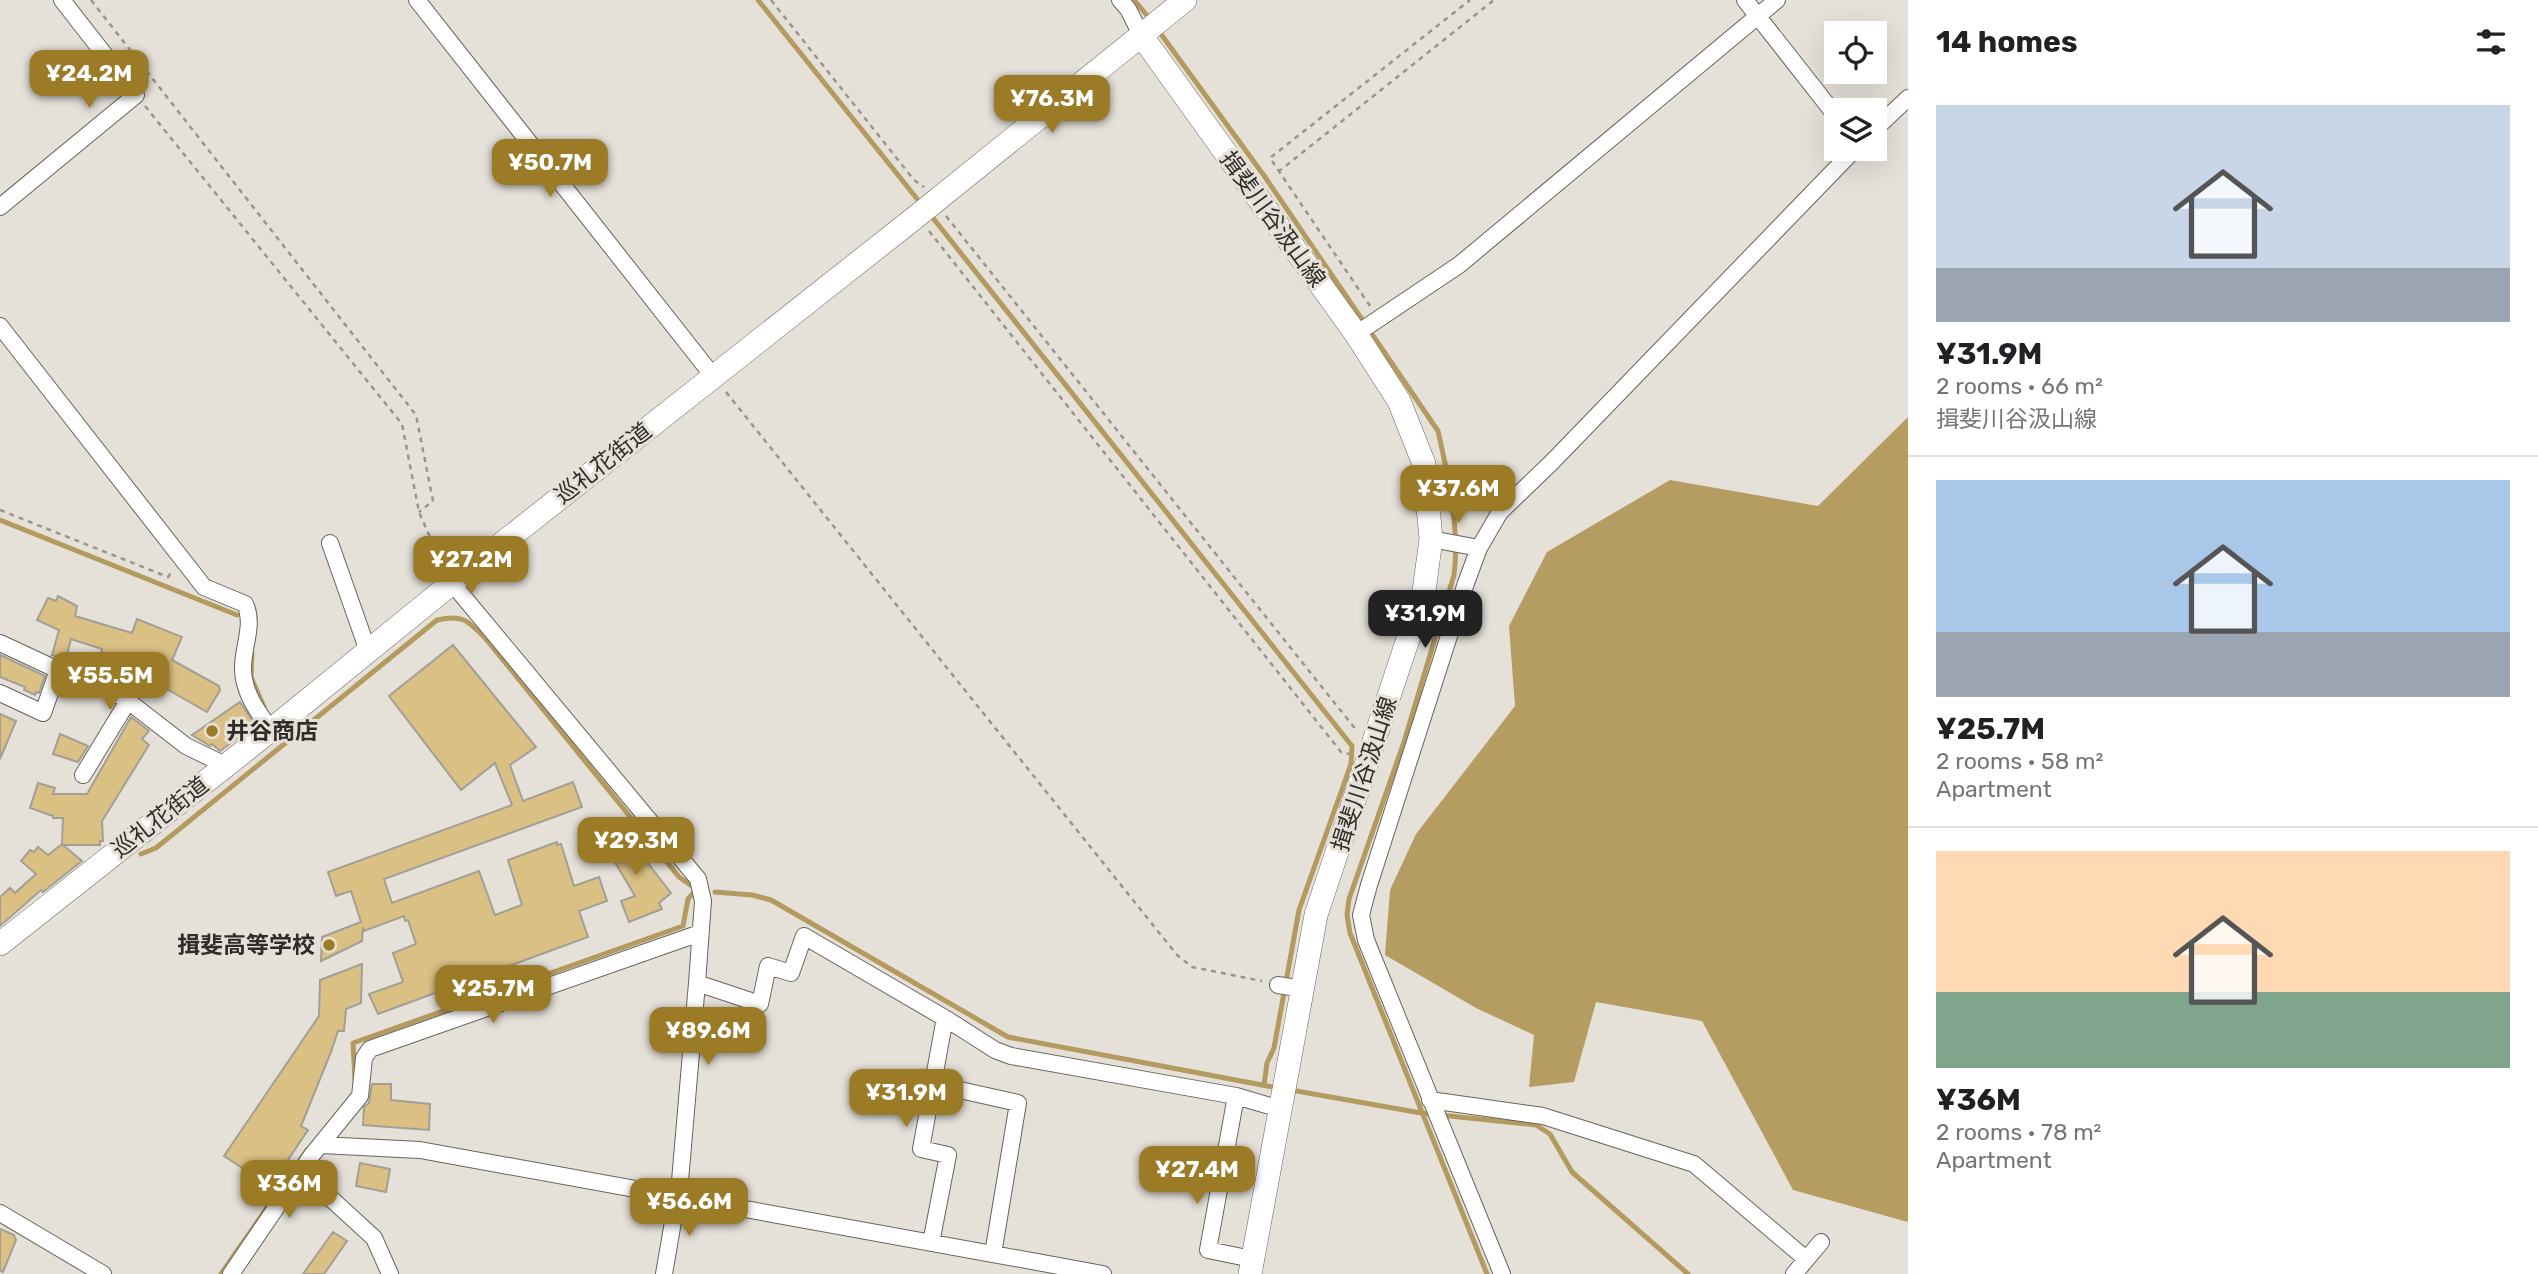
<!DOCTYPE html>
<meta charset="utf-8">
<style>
body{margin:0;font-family:Rubik,"Noto Sans JP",sans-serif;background:#f6f6f6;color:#202124;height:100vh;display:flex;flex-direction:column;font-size:26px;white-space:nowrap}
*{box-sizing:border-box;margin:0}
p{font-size:23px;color:#757577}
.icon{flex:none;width:38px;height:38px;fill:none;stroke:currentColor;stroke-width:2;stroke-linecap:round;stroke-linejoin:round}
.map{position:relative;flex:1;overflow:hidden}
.side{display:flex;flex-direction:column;background:#fff;width:630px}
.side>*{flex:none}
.controls{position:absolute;left:1824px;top:21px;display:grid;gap:14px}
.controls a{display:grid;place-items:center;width:63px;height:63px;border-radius:0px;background:#fff;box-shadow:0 7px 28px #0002;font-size:35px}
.price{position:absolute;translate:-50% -60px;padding:0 16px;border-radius:14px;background:#9c7b26;color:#fff;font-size:23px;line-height:46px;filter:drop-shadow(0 2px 4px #0008)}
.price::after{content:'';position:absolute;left:50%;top:42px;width:21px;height:16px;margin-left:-10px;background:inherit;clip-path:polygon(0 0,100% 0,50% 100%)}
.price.active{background:#222;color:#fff}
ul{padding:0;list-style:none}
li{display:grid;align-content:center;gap:14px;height:371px;padding:0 28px}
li+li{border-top:2px solid #e0e0e0}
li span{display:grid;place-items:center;height:217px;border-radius:0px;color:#555}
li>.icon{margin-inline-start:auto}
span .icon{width:126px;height:126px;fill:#fffc;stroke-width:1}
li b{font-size:30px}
h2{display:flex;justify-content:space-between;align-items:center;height:84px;padding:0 28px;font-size:30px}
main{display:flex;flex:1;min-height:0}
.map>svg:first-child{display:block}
.forest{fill:#b59c61}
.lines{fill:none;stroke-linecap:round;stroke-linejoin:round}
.stream{stroke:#b39a5f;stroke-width:5}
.building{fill:#dbc084;stroke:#a29f96;stroke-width:2}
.street-casing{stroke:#67645c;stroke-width:18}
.secondary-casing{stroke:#67645c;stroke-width:24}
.path{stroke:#98958f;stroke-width:2.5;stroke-dasharray:5 5;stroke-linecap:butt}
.street{stroke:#fff;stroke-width:16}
.secondary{stroke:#fff;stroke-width:23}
.poi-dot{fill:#9c7b26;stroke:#e5e1d9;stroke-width:2.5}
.labels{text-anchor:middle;stroke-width:6;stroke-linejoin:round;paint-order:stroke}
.street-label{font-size:23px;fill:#2f2d2a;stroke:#e5e1d9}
.poi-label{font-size:23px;font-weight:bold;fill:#2f2d2a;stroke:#e5e1d9;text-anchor:start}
</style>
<main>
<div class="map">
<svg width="1908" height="1274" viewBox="0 0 1908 1274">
<rect width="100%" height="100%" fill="#e5e1d9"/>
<path class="forest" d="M1908,417V1222L1793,1190L1702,1021L1596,1002L1574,1082L1529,1087L1534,1035L1476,1008L1385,955L1390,890L1416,834L1515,706L1509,626L1547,552L1670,480L1818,506Z"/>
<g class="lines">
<path class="stream" d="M758,0L922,205
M1134,0L1150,19
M1158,30L1265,177L1438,431C1448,475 1460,531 1454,575L1404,742L1349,899L1347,915L1350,933L1487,1274
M929,213L1352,746L1351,764L1299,910L1274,1048L1267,1063L1264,1085
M0,520L237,615
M252,653L251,677L264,707
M141,854L156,848L437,620C464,614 468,621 486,639L679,877L696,889
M715,892L752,895L771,900L1008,1037L1278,1088
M355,1079L353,1043L683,926L688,899L697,889
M1291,1090L1421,1113L1536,1125L1550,1134L1572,1172L1688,1274
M221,1274L307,1150"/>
</g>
<path class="building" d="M58,596L77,606L75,616L132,633L137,619L182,637L172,660L219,686L220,690L207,712L151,680L154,676L100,657L102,649L71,639L66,659L52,655L59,630L37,620L48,598L56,601Z
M453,645L536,747L510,765L523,801L573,782L582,807L384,879L392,903L479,871L495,915L522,905L508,860L557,842V845L561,844L574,886L599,877L607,901L579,911L588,937L378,1014L369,994L403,982L393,953L416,944L408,920L405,921L404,916L364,931L363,927L362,941L321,961L322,937L361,922L351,891L336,896L328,872L512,805L495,763L461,790L389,696Z
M0,655L45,676L39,693L36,692L35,695L24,690L25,687L0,677Z
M240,702L255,725L220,751L212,744L210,746L192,735Z
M0,714L16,721L0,759Z
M131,717L149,731L142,739L149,745L102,821L103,841H100V845H63L82,861L43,892L41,890L0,926V897L10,888L15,893L36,874L21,861L30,850L34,852L38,847L48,855L62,844L63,818H53V816L30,808L38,783L55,788L53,794H87Z
M60,734L88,746L78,762L53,754Z
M620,827L671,893L659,903L662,909L629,922L621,901L635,896L601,839Z
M362,964L361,1003L346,1009L344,1031H338L331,1052L301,1126L308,1130L273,1182L269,1181L267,1184L224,1156L319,1016L320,980Z
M372,1084H391V1100L430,1104L429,1130L363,1125L364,1107L369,1103Z
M360,1163L390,1169L386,1192L356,1186Z
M0,1229L14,1235L16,1240L3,1272L0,1271Z
M333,1232L347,1241L324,1274H303Z"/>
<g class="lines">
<g class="street-casing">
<path id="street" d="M417,0L713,376
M1120,0L1128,9L1141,35
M1745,0L1836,116
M1874,130L1908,98
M0,207L136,95L62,0
M0,326L204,587L245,604C255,625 242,648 243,670C244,694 258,712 271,730
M1356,334L1459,265L1777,0
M1431,539L1479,548
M330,543L368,651
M452,583L698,879L703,901L697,983L680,1181L664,1274
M0,643L58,670L97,682L128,701L186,746L225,765
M0,693L43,713L58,670
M83,775L128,701
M697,983L760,1004L768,966L791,973L804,936L948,1020L995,1050L1011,1056L1236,1096L1280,1109
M1278,985L1303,989
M933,1084L1018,1103L993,1254
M1236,1096L1208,1250L1252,1259
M1430,1100L1543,1116L1694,1164L1806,1259
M321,1145L420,1150L1103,1274
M289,1189L327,1195L374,1238L390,1274
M0,1213L103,1274
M931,1243L948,1155L921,1149L944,1023L948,1020
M231,1274L312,1155L360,1096L364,1058L370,1049L700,933
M1502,1274L1366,940L1361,915L1369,885L1466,583L1479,548L1500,512L1552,462L1855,149
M1794,1274L1821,1242"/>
</g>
<g class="secondary-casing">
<path id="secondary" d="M1141,35L1356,334L1399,401L1424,464L1431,539L1424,591L1316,915L1250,1274
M0,944L271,730L452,583L917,216L1185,0"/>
</g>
<path class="path" d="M91,0L416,415L433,501L419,512
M771,0L914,180L924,187
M145,106L402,424L419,512L429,535L451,560
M1278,172L1494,0
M946,216L1357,731
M929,231L1341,752L1349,754
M1370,306L1270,158L1470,0
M726,392L1177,955L1192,967L1262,981
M0,510L168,577L173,570"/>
<use href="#street" class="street"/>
<use href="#secondary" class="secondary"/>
</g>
<g class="poi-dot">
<circle cx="212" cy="731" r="7"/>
<circle cx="329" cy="945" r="7"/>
</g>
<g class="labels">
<g class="street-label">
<text transform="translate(1273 219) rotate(54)" y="8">揖斐川谷汲山線</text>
<text transform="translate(603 463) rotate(-38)" y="8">巡礼花街道</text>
<text transform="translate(1364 774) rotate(-72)" y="8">揖斐川谷汲山線</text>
<text transform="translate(160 817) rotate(-38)" y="8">巡礼花街道</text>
</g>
<g class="poi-label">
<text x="226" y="739">井谷商店</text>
<text x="315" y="953" text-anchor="end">揖斐高等学校</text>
</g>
</g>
</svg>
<div class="controls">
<a><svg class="icon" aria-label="locate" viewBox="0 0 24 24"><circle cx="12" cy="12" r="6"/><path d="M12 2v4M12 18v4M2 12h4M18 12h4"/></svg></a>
<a><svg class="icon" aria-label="layers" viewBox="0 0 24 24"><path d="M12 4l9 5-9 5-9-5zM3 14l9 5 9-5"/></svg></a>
</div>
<b class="price" style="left:89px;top:110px">¥24.2M</b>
<b class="price" style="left:1052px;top:135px">¥76.3M</b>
<b class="price" style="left:550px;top:199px">¥50.7M</b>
<b class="price" style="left:1458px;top:525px">¥37.6M</b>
<b class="price" style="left:471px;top:596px">¥27.2M</b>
<b class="price active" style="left:1425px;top:650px">¥31.9M</b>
<b class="price" style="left:110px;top:712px">¥55.5M</b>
<b class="price" style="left:636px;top:877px">¥29.3M</b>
<b class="price" style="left:493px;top:1025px">¥25.7M</b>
<b class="price" style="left:708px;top:1067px">¥89.6M</b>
<b class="price" style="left:906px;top:1129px">¥31.9M</b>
<b class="price" style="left:1197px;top:1206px">¥27.4M</b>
<b class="price" style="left:289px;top:1220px">¥36M</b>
<b class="price" style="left:689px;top:1238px">¥56.6M</b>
</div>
<section class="side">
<h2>14 homes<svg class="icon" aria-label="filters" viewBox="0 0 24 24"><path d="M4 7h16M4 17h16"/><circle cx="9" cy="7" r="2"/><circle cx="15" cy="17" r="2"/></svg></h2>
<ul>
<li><span style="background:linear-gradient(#c9d6e8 75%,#9aa5b1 0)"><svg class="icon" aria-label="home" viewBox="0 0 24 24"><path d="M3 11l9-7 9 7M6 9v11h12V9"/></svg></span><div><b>¥31.9M</b><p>2 rooms · 66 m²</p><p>揖斐川谷汲山線</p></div></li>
<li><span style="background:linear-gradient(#a9c7e8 70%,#9aa5b1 0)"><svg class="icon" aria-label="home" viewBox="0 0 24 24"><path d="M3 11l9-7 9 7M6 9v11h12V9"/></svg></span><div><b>¥25.7M</b><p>2 rooms · 58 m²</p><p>Apartment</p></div></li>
<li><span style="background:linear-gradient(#ffd9b3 65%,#7fa58c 0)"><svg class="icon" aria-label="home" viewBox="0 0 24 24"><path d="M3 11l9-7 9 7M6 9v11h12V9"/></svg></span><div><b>¥36M</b><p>2 rooms · 78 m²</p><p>Apartment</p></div></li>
</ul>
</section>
</main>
